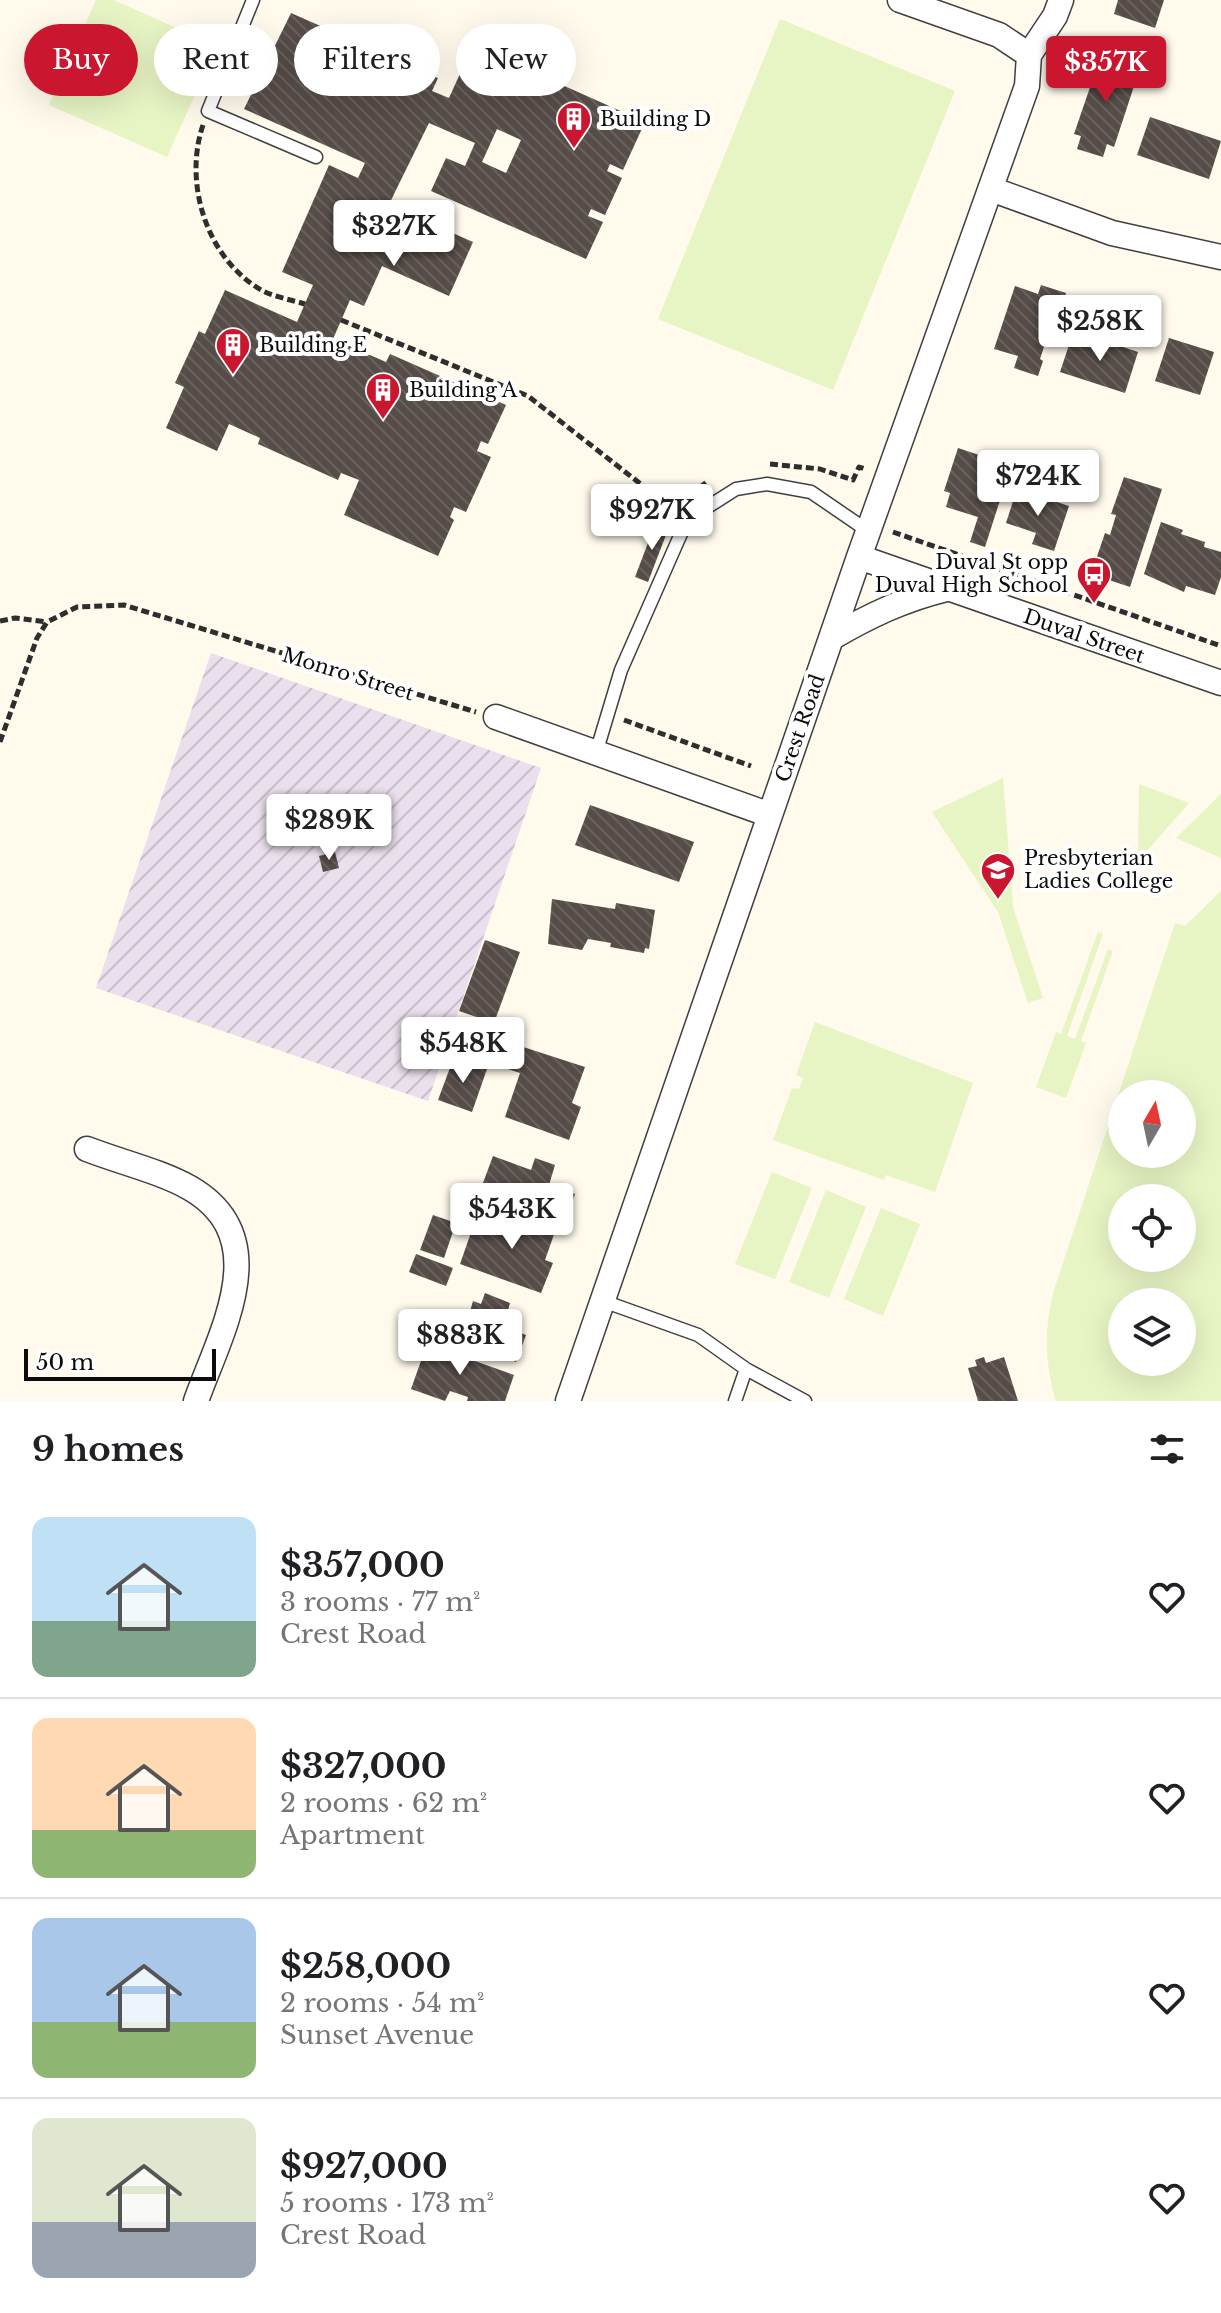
<!DOCTYPE html>
<meta charset="utf-8">
<style>
body{margin:0;font-family:"Libre Baskerville",serif;background:#f2f2f2;color:#202124;height:100vh;display:flex;flex-direction:column;font-size:30px;white-space:nowrap}
*{box-sizing:border-box;margin:0}
p{font-size:26px;color:#757577}
.icon{flex:none;width:44px;height:44px;fill:none;stroke:currentColor;stroke-width:2;stroke-linecap:round;stroke-linejoin:round}
.map{position:relative;height:1401px;overflow:hidden}
.sheet{display:flex;flex-direction:column;background:#fff;flex:1}
.sheet>*{flex:none}
.banner{position:absolute;left:24px;top:24px;width:800px;height:72px;display:flex;gap:16px}
.needle{width:52px;rotate:9deg}
.fabs{position:absolute;left:1108px;top:1080px;display:grid;gap:16px}
.fabs a{display:grid;place-items:center;width:88px;height:88px;border-radius:50%;background:#fff;box-shadow:0 8px 32px #0002;font-size:40px}
.scale{position:absolute;left:24px;bottom:20px;width:192px;box-sizing:border-box;padding-left:8px;border:4px solid #0c0c0c;border-top:0;font-size:22px;line-height:28px;white-space:nowrap;color:#0c0c0c;-webkit-text-stroke:6px #fff;paint-order:stroke}
.price{position:absolute;translate:-50% -68px;padding:0 18px;border-radius:8px;background:#fff;color:#222;font-size:26px;line-height:52px;filter:drop-shadow(0 2px 4px #0008)}
.price::after{content:'';position:absolute;left:50%;top:48px;width:24px;height:18px;margin-left:-12px;background:inherit;clip-path:polygon(0 0,100% 0,50% 100%)}
.price.active{background:#ca172f;color:#fff}
ul{padding:0;list-style:none}
li{display:flex;align-items:center;gap:24px;height:200px;padding:0 32px}
li+li{border-top:2px solid #e0e0e0}
li span{display:grid;place-items:center;flex:none;width:224px;height:160px;border-radius:16px;color:#555}
li>.icon{margin-inline-start:auto}
span .icon{width:96px;height:96px;fill:#fffc;stroke-width:1}
li b{font-size:34px}
h2{display:flex;justify-content:space-between;align-items:center;height:96px;padding:0 32px;font-size:34px}
.pill{padding:0 28px;border-radius:36px;background:#fff;box-shadow:0 8px 32px #0002;font-size:28px;line-height:72px}
.pill.active{background:#ca172f;color:#fff}
.map>svg:first-child{display:block}
.industrial{fill:url(#industrial-furrows)}
.pitch{fill:#e7f4c4;fill-rule:evenodd}
.building{fill:url(#building-back-hatch);fill-rule:evenodd}
.lines{fill:none;stroke-linecap:round;stroke-linejoin:round}
.service-casing{stroke:#3f3f3f;stroke-width:15}
.minor-casing{stroke:#3f3f3f;stroke-width:27}
.path{stroke:#2e2e2e;stroke-width:5;stroke-dasharray:8 4;stroke-linecap:butt}
.service{stroke:#fff;stroke-width:12}
.minor{stroke:#fff;stroke-width:24}
.labels{text-anchor:middle;stroke-width:8;stroke-linejoin:round;paint-order:stroke}
.poi-label{font-size:20px;fill:#0c0c0c;stroke:#fff;text-anchor:start}
.street-label{font-size:20px;fill:#0c0c0c;stroke:#fff}
</style>
<div class="map">
<svg width="1221" height="1401" viewBox="0 0 1221 1401">
<defs>
<pattern id="industrial-furrows" width="10" height="10" patternUnits="userSpaceOnUse" patternTransform="scale(2)"><rect width="10" height="10" fill="#eadfec"/><path d="M-1 1l2-2M0 10L10 0M9 11l2-2" fill="none" stroke="#c8bec9"/></pattern>
<pattern id="building-back-hatch" width="6" height="6" patternUnits="userSpaceOnUse" patternTransform="scale(2)"><rect width="6" height="6" fill="#564c48"/><path d="M-1 5l2 2M0 0l6 6M5-1l2 2" fill="none" stroke="#69615e"/></pattern>
</defs>
<rect width="100%" height="100%" fill="#fffaec"/>
<path class="industrial" d="M211,653L541,768L428,1101L96,988Z"/>
<path class="pitch" d="M96,0H114L217,46L167,157L49,105Z
M780,19L955,91L833,390L658,319Z
M1003,778L1013,907L1043,998L1028,1003L998,912L932,812Z
M1139,784L1189,803L1137,862L1134,857L1138,854Z
M1221,794V858L1176,838Z
M1221,891V1401H1056C1044,1362 1044,1326 1055,1287L1175,923L1185,926ZM1122,1094H1182V1154H1122ZM1122,1198H1182V1258H1122ZM1122,1302H1182V1362H1122Z
M1098,932L1103,934L1067,1036L1075,1039L1108,949L1113,951L1081,1041L1086,1043L1066,1098L1036,1087L1056,1032L1061,1034Z
M815,1022L973,1083L935,1192L886,1175L884,1180L773,1140L792,1088L799,1089L803,1078L796,1075Z
M772,1172L812,1188L775,1279L735,1264Z
M826,1190L866,1207L829,1298L789,1282Z
M881,1208L920,1224L883,1316L844,1299Z"/>
<path class="building" d="M1118,0H1164L1155,28L1114,14Z
M291,13L438,78L432,91L449,98L473,45L645,122L623,170L610,164L607,171L622,178L605,215L591,209L588,216L603,222L586,259L431,191L446,158L465,166L475,143L429,123L394,194L389,205L473,242L449,296L382,266L364,306L350,300L333,339L386,362L390,354L506,405L488,444L481,441L477,451L491,457L466,512L454,507L450,517L454,520L438,556L344,515L359,480L341,473L338,480L258,444L260,438L229,424L217,451L166,428L184,387L175,383L199,331L205,334L225,290L297,322L313,285L282,272L329,165L358,178L365,163L244,109ZM497,129L521,140L506,173L482,162Z
M1110,50L1136,59L1132,72L1138,74L1114,147L1107,144L1103,157L1077,149L1081,136L1074,134L1099,61L1105,63Z
M1150,117L1221,141L1209,179L1137,155Z
M1041,285L1066,293L1061,309L1057,308L1040,359L1043,361L1038,376L1014,368L1018,356L994,349L1015,286L1038,294Z
M1124,300L1149,308L1139,338L1115,330Z
M1072,336L1103,346L1105,341L1138,352L1125,393L1060,372Z
M1169,338L1214,352L1200,395L1155,381Z
M958,448L1003,463L994,491L1002,494L985,547L970,542L978,517L946,507L950,493L944,491Z
M1124,477L1162,489L1130,587L1091,574L1105,533L1110,535L1116,515L1111,514Z
M1017,489L1069,506L1054,551L1032,544L1036,533L1006,523Z
M656,522L669,527L648,582L635,577Z
M1161,522L1183,530L1181,534L1205,542L1204,547L1221,552V577L1215,595L1186,586L1184,592L1144,574Z
M590,805L694,842L679,882L575,845Z
M335,852L339,868L323,872L319,856Z
M552,899L615,909L616,903L655,910L649,949L645,948L644,953L610,947L611,943L588,939L582,950L548,944Z
M485,940L520,952L494,1023L459,1011Z
M514,1044L585,1067L572,1103L581,1107L569,1140L505,1117L520,1073L505,1068Z
M454,1057L487,1069L472,1112L438,1100Z
M493,1156L531,1170L535,1158L555,1165L549,1185L575,1194L565,1222L480,1191Z
M513,1211L557,1226L545,1260L553,1263L541,1293L460,1264L476,1218L507,1229Z
M433,1215L456,1223L444,1258L420,1250Z
M416,1254L453,1268L446,1286L409,1272Z
M485,1293L510,1303L508,1310L519,1313L513,1330L526,1335L516,1362L455,1340L464,1313L469,1315L473,1301L481,1304Z
M427,1344L514,1375L505,1401H467L468,1397L450,1391L445,1401L411,1389Z
M984,1357L986,1363L1004,1357L1018,1401H978L968,1368L977,1366L975,1360Z"/>
<g class="lines">
<g class="service-casing">
<path id="service" d="M253,0L208,111L316,157
M596,753L621,670L687,520L736,489L767,484L811,492L868,531
M603,1301L698,1335L746,1369L805,1401
M735,1401L746,1369"/>
</g>
<g class="minor-casing">
<path id="minor" d="M900,0L999,35L1029,55
M1029,55L1055,16L1061,0
M991,189L1112,233L1221,257
M859,557L1221,683
M831,638C869,616 904,599 946,589
M496,717L770,815
M87,1149C120,1162 160,1171 190,1188C276,1238 221,1331 196,1401
M568,1401L859,557L1027,86L1029,55"/>
</g>
<path class="path" d="M203,125C183,184 207,260 263,291C275,297 292,300 305,304
M341,320L528,396L674,510
M770,464L820,469L853,480L859,467L865,469
M690,495L707,482
M893,532L1221,646
M0,621L15,618L47,622
M624,720L751,766
M0,742L37,638L47,622L77,607L124,605L476,712"/>
<use href="#service" class="service"/>
<use href="#minor" class="minor"/>
</g>
<defs>
<g id="building-pin" transform="scale(1.8)"><path d="M0 17L-7.5 6A9.5 9.5 0 1 1 7.5 6Z" fill="#ca172f" stroke="#fff"/><path d="M-4-6H4V6H1V3H-1V6H-4ZM-2.5-4.3h1.7v1.8h-1.7ZM.8-4.3h1.7v1.8H.8ZM-2.5-1h1.7V.8h-1.7ZM.8-1h1.7V.8H.8Z" fill="#fff"/></g>
<g id="bus-pin" transform="scale(1.8)"><path d="M0 17L-7.5 6A9.5 9.5 0 1 1 7.5 6Z" fill="#ca172f" stroke="#fff"/><path d="M-5-6H5V4H4V6H2V4H-2V6H-4V4H-5ZM-3.5-4V0h7V-4ZM-3.5 1.2v1.5H-2V1.2ZM2 1.2v1.5H3.5V1.2Z" fill="#fff"/></g>
<g id="school-pin" transform="scale(1.8)"><path d="M0 17L-7.5 6A9.5 9.5 0 1 1 7.5 6Z" fill="#ca172f" stroke="#fff"/><path d="M0-5L7-2L0 1L-7-2ZM-4 1L0 2.5L4 1V4Q0 6-4 4Z" fill="#fff"/></g>
</defs>
<g fill-rule="evenodd">
<use href="#building-pin" x="574" y="119"/>
<use href="#building-pin" x="233" y="345"/>
<use href="#building-pin" x="383" y="390"/>
<use href="#bus-pin" x="1094" y="574"/>
<use href="#school-pin" x="998" y="870"/>
</g>
<g class="labels">
<g class="poi-label">
<text x="600" y="126">Building D</text>
<text x="259" y="352">Building E</text>
<text x="409" y="397">Building A</text>
<text x="1068" y="569" text-anchor="end">Duval St opp<tspan x="1068" dy="23">Duval High School</tspan></text>
<text x="1024" y="865">Presbyterian<tspan x="1024" dy="23">Ladies College</tspan></text>
</g>
<g class="street-label">
<text transform="translate(1084 636) rotate(19)" y="7">Duval Street</text>
<text transform="translate(348 674) rotate(17)" y="7">Monro Street</text>
<text transform="translate(800 728) rotate(-71)" y="7">Crest Road</text>
</g>
</g>
</svg>
<div class="fabs">
<a><svg class="needle" viewBox="-14 -14 28 28"><path d="M0-13l5 13h-10z" fill="#e53935"/><path d="M0 13l5-13h-10z" fill="#757577"/></svg></a>
<a><svg class="icon" aria-label="locate" viewBox="0 0 24 24"><circle cx="12" cy="12" r="6"/><path d="M12 2v4M12 18v4M2 12h4M18 12h4"/></svg></a>
<a><svg class="icon" aria-label="layers" viewBox="0 0 24 24"><path d="M12 4l9 5-9 5-9-5zM3 14l9 5 9-5"/></svg></a>
</div>
<div class="scale">50 m</div>
<b class="price active" style="left:1106px;top:104px">$357K</b>
<b class="price" style="left:394px;top:268px">$327K</b>
<b class="price" style="left:1100px;top:363px">$258K</b>
<b class="price" style="left:1038px;top:518px">$724K</b>
<b class="price" style="left:652px;top:552px">$927K</b>
<b class="price" style="left:329px;top:862px">$289K</b>
<b class="price" style="left:463px;top:1085px">$548K</b>
<b class="price" style="left:512px;top:1251px">$543K</b>
<b class="price" style="left:460px;top:1377px">$883K</b>
<div class="banner">
<a class="pill active">Buy</a>
<a class="pill">Rent</a>
<a class="pill">Filters</a>
<a class="pill">New</a>
</div>
</div>
<section class="sheet">
<h2>9 homes<svg class="icon" aria-label="filters" viewBox="0 0 24 24"><path d="M4 7h16M4 17h16"/><circle cx="9" cy="7" r="2"/><circle cx="15" cy="17" r="2"/></svg></h2>
<ul>
<li><span style="background:linear-gradient(#bfe0f5 65%,#7fa58c 0)"><svg class="icon" aria-label="home" viewBox="0 0 24 24"><path d="M3 11l9-7 9 7M6 9v11h12V9"/></svg></span><div><b>$357,000</b><p>3 rooms · 77 m²</p><p>Crest Road</p></div><svg class="icon" aria-label="heart" viewBox="0 0 24 24"><path d="M12 20l-8-8c-3-5 5-10 8-4 3-6 11-1 8 4z"/></svg></li>
<li><span style="background:linear-gradient(#ffd9b3 70%,#8fb573 0)"><svg class="icon" aria-label="home" viewBox="0 0 24 24"><path d="M3 11l9-7 9 7M6 9v11h12V9"/></svg></span><div><b>$327,000</b><p>2 rooms · 62 m²</p><p>Apartment</p></div><svg class="icon" aria-label="heart" viewBox="0 0 24 24"><path d="M12 20l-8-8c-3-5 5-10 8-4 3-6 11-1 8 4z"/></svg></li>
<li><span style="background:linear-gradient(#a9c7e8 65%,#8fb573 0)"><svg class="icon" aria-label="home" viewBox="0 0 24 24"><path d="M3 11l9-7 9 7M6 9v11h12V9"/></svg></span><div><b>$258,000</b><p>2 rooms · 54 m²</p><p>Sunset Avenue</p></div><svg class="icon" aria-label="heart" viewBox="0 0 24 24"><path d="M12 20l-8-8c-3-5 5-10 8-4 3-6 11-1 8 4z"/></svg></li>
<li><span style="background:linear-gradient(#dfe7d0 65%,#9aa5b1 0)"><svg class="icon" aria-label="home" viewBox="0 0 24 24"><path d="M3 11l9-7 9 7M6 9v11h12V9"/></svg></span><div><b>$927,000</b><p>5 rooms · 173 m²</p><p>Crest Road</p></div><svg class="icon" aria-label="heart" viewBox="0 0 24 24"><path d="M12 20l-8-8c-3-5 5-10 8-4 3-6 11-1 8 4z"/></svg></li>
</ul>
</section>
